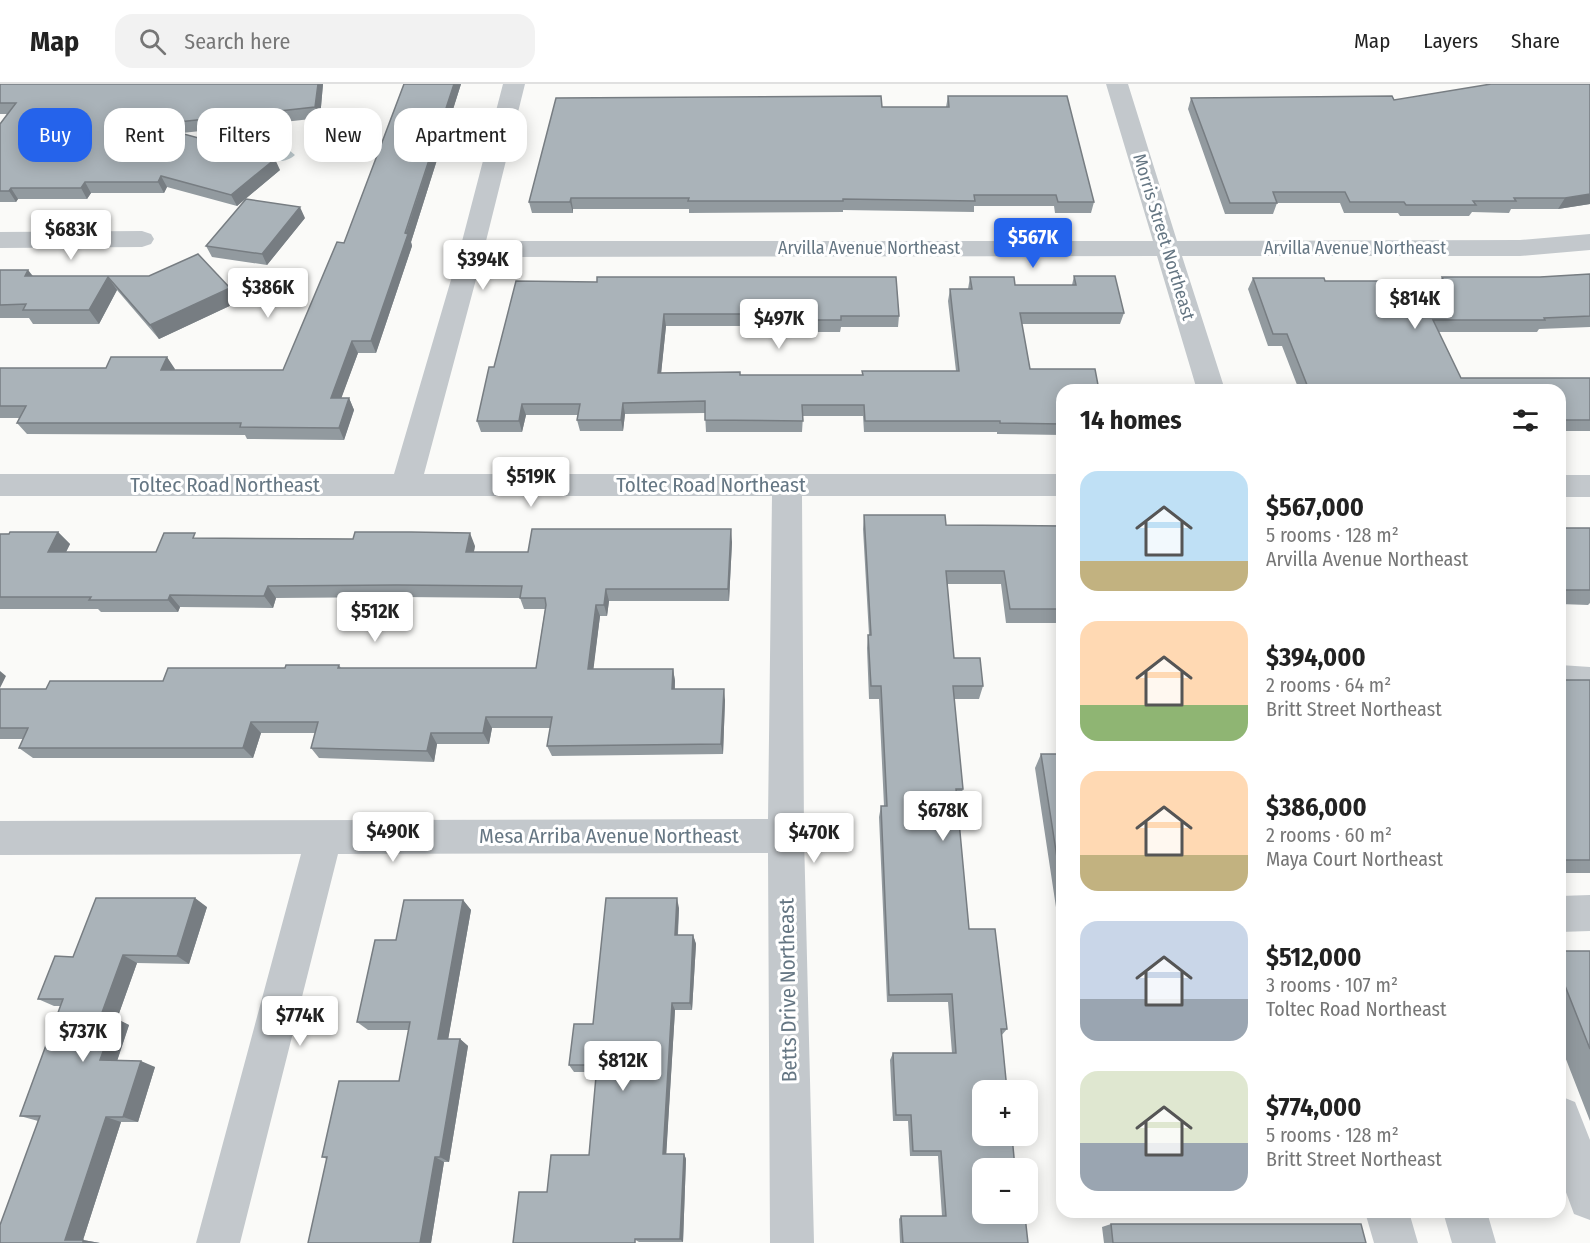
<!DOCTYPE html>
<meta charset="utf-8">
<style>
body{margin:0;font-family:"Fira Sans Condensed",sans-serif;background:#f2f2f2;color:#222;height:100vh;display:flex;flex-direction:column;font-size:22px;white-space:nowrap}
*{box-sizing:border-box;margin:0}
p{font-size:20px;color:#767676}
.icon{flex:none;width:33px;height:33px;fill:none;stroke:currentColor;stroke-width:2;stroke-linecap:round;stroke-linejoin:round}
.map{position:relative;flex:1;overflow:hidden}
.side{position:absolute;left:1056px;top:300px;width:510px;height:834px;display:flex;flex-direction:column;background:#fff;border-radius:18px;box-shadow:0 3px 15px #0003}
.side>*{flex:none}
.banner{position:absolute;left:18px;top:24px;width:570px;height:54px;display:flex;gap:12px}
.fabs{position:absolute;left:972px;top:996px;display:grid;gap:12px}
.fabs a{display:grid;place-items:center;width:66px;height:66px;border-radius:12px;background:#fff;box-shadow:0 3px 15px #0003;font-size:30px}
.price{position:absolute;translate:-50% -51px;padding:0 14px;border-radius:6px;background:#fff;color:#222;font-size:20px;line-height:39px;filter:drop-shadow(0 2px 3px #0008)}
.price::after{content:'';position:absolute;left:50%;top:36px;width:18px;height:14px;margin-left:-9px;background:inherit;clip-path:polygon(0 0,100% 0,50% 100%)}
.price.current{background:#2563eb;color:#fff}
ul{padding:0;list-style:none}
li{display:flex;align-items:center;gap:18px;height:150px;padding:0 24px}
li span{display:grid;place-items:center;flex:none;width:168px;height:120px;border-radius:18px;color:#555}
li>.icon{margin-inline-start:auto}
span .icon{width:72px;height:72px;fill:#fffc;stroke-width:1}
li b{font-size:26px}
h2{display:flex;justify-content:space-between;align-items:center;height:72px;padding:0 24px;font-size:26px}
.tag{padding:0 21px;border-radius:18px;background:#fff;box-shadow:0 3px 15px #0003;font-size:21px;line-height:54px}
.tag.current{background:#2563eb;color:#fff}
header{display:flex;align-items:center;gap:36px;box-sizing:border-box;height:84px;padding:0 30px;background:#fff;border-bottom:2px solid #e0e0e0}
header strong{font-size:28px}
nav{display:flex;gap:33px;margin-inline-start:auto;font-size:21px}
.search{width:420px;height:54px;background:#f2f2f2;display:flex;align-items:center;gap:15px;box-sizing:border-box;padding:0 21px;border-radius:18px;color:#767676;font-size:22px}
.map>svg:first-child{display:block}
.water{fill:#bbc7cb}
.lines{fill:none;stroke-linecap:round;stroke-linejoin:round}
.minor{fill:#c3c8cc;fill-rule:evenodd}
.wall{fill:#929a9f}
.shaded-wall{fill:#777d82}
.building{fill:#aab3b9;stroke:#777d82;stroke-width:1.5}
.labels{text-anchor:middle;stroke-width:6;stroke-linejoin:round;paint-order:stroke}
.far-street-label{font-size:18px;fill:#657683;stroke:#fff}
.street-label{font-size:21px;fill:#657683;stroke:#fff}
</style>
<header>
<strong>Map</strong>
<div class="search"><svg class="icon" aria-label="search" viewBox="0 0 24 24"><circle cx="10" cy="10" r="6"/><path d="M15 15l6 6"/></svg>Search here</div>
<nav><a>Map</a><a>Layers</a><a>Share</a></nav>
</header>
<div class="map">
<svg width="1590" height="1159" viewBox="0 0 1590 1159">
<rect width="100%" height="100%" fill="#fafaf8"/>
<path class="water" d="M267,63L289,66L295,71C282,83 265,74 251,69L257,64Z"/>
<g class="lines">
<path class="minor" d="M503,0H525L486,157H1153L1106,0H1128L1177,157L1520,156L1590,150V166L1520,172H1182L1225,306H1197L1157,172L482,173L424,390H1062V412H802L804,752L814,1159H770L768,769L338,770L240,1159H196L301,770L0,771V737L768,735L772,412H0V390H394L460,165Z
M142,147L151,150L154,155L151,160L142,163L0,164V148Z
M1560,391H1590V413H1560Z
M1560,581L1590,583V611L1560,609Z
M1590,811V847L1560,848V812Z
M1560,1012L1575,1018L1590,1056V1136L1574,1130L1560,1092Z
M1365,1128H1409L1418,1159H1374Z
M1443,1128H1487L1496,1159H1452Z"/>
</g>
<path class="wall" d="M0,0H323L320,34L182,49L280,86L237,122L167,103L164,109H91L87,115H18L16,118H0V40L7,30H0Z
M404,0H461L411,158L412,162L376,269H358L341,314H349L354,326L344,356L247,355L245,351L27,350L17,339L19,334H0V284H106L167,273L174,286H283L344,159Z
M948,12L1094,118L1091,129H1055L1054,122H974V128L843,126V128L689,129V125H573V129H532L529,118L882,23H946Z
M1191,14L1394,16L1590,120L1558,125H1511L1509,129L1472,128L1469,132H1400L1398,129H1344L1340,119H1277L1273,130H1225L1188,25Z
M305,134L267,181L212,173L206,162Z
M0,186H28L33,192H149L238,218L159,255L117,206L99,240H33L29,234H0Z
M1590,190V243L1539,245L1537,248H1438L1461,294H1590V347H1560V306H1299L1282,262H1268L1248,205L1253,194L1325,197H1440L1442,193H1540Z
M1074,192L1124,229L1120,240H1022L1030,285L1062,306V351L997,350V348H864L863,332H803L802,348H706L705,329L625,330L623,347H580L577,336L578,331H526L522,348H481L477,337L494,283L516,197L899,232L898,243H841L840,248H760V242H666L661,289L740,291H862V287H956L948,217L950,205H968L970,193L1015,201H1072Z
M864,431L946,441L1062,442V539H1006L1001,500H947L954,574L983,602L979,615H954L963,705L959,717H957L969,845L1007,945L1001,952L982,1084L1028,1159H900L899,1135L901,1132H942L938,1072H910L908,1037H893L890,976L893,969H952L948,918H887L879,733L881,722H884L879,615H869L867,564L868,551H869L863,445Z
M1560,444H1590V519L1588,521L1560,520Z
M58,448L70,460L66,468H156L199,454L475,462L474,468H528L732,458L729,517H609L607,532H600L593,585H673L675,597V605L725,616L723,670L552,672L547,662L550,644H492L489,660H437L434,678L319,674L311,664L315,649H261L253,674H33L19,664L24,655H0V605H46L163,597L285,584L339,581L341,584H536L545,525H524L520,514L403,513L276,514L273,524L180,523L178,528H101L98,525H0V450Z
M1560,596H1590V789H1560Z
M1041,670H1062V863L1035,684Z
M463,816L471,826L448,955H460L468,962L449,1078H444L431,1159H308L327,1075L322,1073L399,997L409,946H368L357,938L396,856Z
M207,823L189,880L137,879L117,935L129,941L117,977L155,983L138,1038H121L83,1156L100,1159H0L38,1037L20,1032L61,922H54L38,915L73,873Z
M679,824L678,851H693L696,860L692,926H675L666,1070H684L686,1075L683,1158H639L547,1108L589,1071L597,988H574L569,981L593,940Z
M1560,867H1590V1037L1560,960Z
M1111,1140L1366,1159H1104L1102,1143Z"/>
<path class="shaded-wall" d="M318,0H323L320,34L315,23Z
M454,0H461L411,158L412,162L376,269L371,257Z
M275,75L280,86L237,122L231,111Z
M161,92L167,103L164,109L158,98Z
M85,98L91,109L87,115L81,104Z
M11,104L18,115L16,118L9,107Z
M1590,110V120L1558,125L1565,114Z
M571,114L573,125V129L570,118Z
M300,123L305,134L267,181L262,170Z
M28,186L38,200L25,192Z
M108,193L117,206L99,240L89,226Z
M230,204L238,218L159,255L150,241Z
M664,230L666,242L660,300L658,289Z
M352,257L358,269L337,326L331,314Z
M167,273L175,285L169,298L161,286Z
M349,314L354,326L344,356L339,344Z
M623,319L625,330L623,347L621,336Z
M522,320L526,331L522,348L519,337Z
M731,445L732,458L729,517L728,505Z
M58,448L70,460L60,480L48,468Z
M470,449L475,462L471,480L466,468Z
M268,502L276,514L273,524L264,512Z
M606,505L609,517L607,532L604,521Z
M170,511L180,523L178,528L168,516Z
M596,521L600,532L592,597L588,585Z
M673,585L675,597L674,616L672,605Z
M0,587L6,592L0,604Z
M724,605L725,616L723,670L721,660Z
M486,633L492,644L489,660L483,649Z
M251,638L261,649L253,674L243,664Z
M431,649L437,660L434,678L427,667Z
M195,814L207,823L189,880L177,872Z
M677,814L679,824L677,860L675,851Z
M463,816L471,826L447,962L438,955Z
M693,851L696,860L692,926L690,919Z
M123,871L137,879L117,935L129,941L115,983L100,976V934Z
M672,919L675,926L666,1075L663,1070Z
M460,955L468,962L449,1078L440,1073Z
M141,977L155,983L138,1038L123,1033Z
M106,1033L121,1038L82,1159L65,1156Z
M684,1070L686,1075L683,1158L680,1155Z
M435,1073L444,1078L431,1159H420Z
M83,1156L100,1159H83Z"/>
<path class="building" d="M0,0H318L315,23L151,41L275,75L231,111L161,92L158,98H85L81,104H11L9,107H0V40L16,19H0Z
M404,0H454L405,149L408,150L371,257H352L331,314H349L339,344L240,343L241,339H17L26,322H0V284H106L111,273H167L161,286H283L337,158L344,159Z
M1491,0H1590V110L1565,114H1514L1516,117H1473L1476,121H1406L1404,118H1350L1345,108H1273L1277,119H1230L1191,14L1392,12L1394,16Z
M881,12L882,23H949L948,12H1067L1094,118H1058L1056,111H974L975,117L843,115V117H688L689,114H571L570,118H529L556,14Z
M246,115L300,123L262,170L206,162Z
M198,170L230,204L150,241L108,193L89,226H23L26,220L0,221V186H28L25,192H149Z
M1590,190V232L1544,234L1545,236H1433L1461,294H1590V336H1560V306H1309L1287,250H1273L1253,194H1324L1325,197H1444L1442,193H1540Z
M1074,192H1115L1124,229H1020L1030,285H1095L1098,301H1142L1143,306H1062V340L1000,339V337H865L864,321H802L803,337L705,336V317L623,319L621,336H577L580,320H522L519,337H477L489,283H494L516,197L597,198V193H896L899,232H841V236H759L760,230H664L658,289L740,288V291H863L862,287H959L950,205H972L970,193H1014L1015,201H1076Z
M864,431H945L946,441L1062,442V525H1010L1004,487H946L954,574H980L983,602H953L963,705H956L969,845H995L1007,945H1001L1007,1006H982V1052H1012L1015,1084H982V1130H1020V1132H1025L1028,1159H903L901,1132H946L941,1067H913L911,1031H896L893,969H956L952,910L889,911L881,722H887L881,602H871L868,551H871Z
M1560,444H1590V506H1560Z
M532,445H731L728,505H606L604,521H596L588,585H673L672,605H724L721,660L547,662L552,633H486L483,649H431L427,667L311,664L318,638H251L243,664H19L28,644H0V605H46L50,597H163L168,584H285L286,581H339L338,584H536L546,521L545,514H520L522,502L397,501L268,502L264,512L170,511L168,516H89L91,513H0V450H9L10,448H58L48,468H156L164,449H195L193,454L353,455L355,448H411L470,449L466,468H528Z
M1560,596H1590V776H1560Z
M1041,670H1062V806Z
M96,814H195L177,872L123,871L100,934H115L100,976L141,977L123,1033H106L65,1156H83V1159H0V1141L40,1032H20L63,915H38L55,872L73,873Z
M606,814H677L675,851H693L690,919H672L663,1070H684L680,1155H635V1159H513L519,1108H547L551,1071H589L597,981H569L574,940H593Z
M404,816H463L438,955H460L440,1073H435L420,1159H308L327,1073H322L339,997H399L410,938H357L375,856H396Z
M1560,867H1590V965L1560,889Z
M1111,1140H1361L1366,1159H1113Z"/>
<g class="labels">
<g class="far-street-label">
<text transform="translate(1164 153) rotate(73)" y="6">Morris Street Northeast</text>
<text x="869" y="170">Arvilla Avenue Northeast</text>
<text x="1355" y="170">Arvilla Avenue Northeast</text>
</g>
<g class="street-label">
<text x="225" y="408">Toltec Road Northeast</text>
<text x="711" y="408">Toltec Road Northeast</text>
<text x="609" y="759">Mesa Arriba Avenue Northeast</text>
<text transform="translate(788 906) rotate(-91)" y="7">Betts Drive Northeast</text>
</g>
</g>
</svg>
<div class="fabs">
<a>+</a>
<a>−</a>
</div>
<b class="price" style="left:71px;top:177px">$683K</b>
<b class="price current" style="left:1033px;top:185px">$567K</b>
<b class="price" style="left:483px;top:207px">$394K</b>
<b class="price" style="left:268px;top:235px">$386K</b>
<b class="price" style="left:1415px;top:246px">$814K</b>
<b class="price" style="left:779px;top:266px">$497K</b>
<b class="price" style="left:531px;top:424px">$519K</b>
<b class="price" style="left:375px;top:559px">$512K</b>
<b class="price" style="left:943px;top:758px">$678K</b>
<b class="price" style="left:393px;top:779px">$490K</b>
<b class="price" style="left:814px;top:780px">$470K</b>
<b class="price" style="left:300px;top:963px">$774K</b>
<b class="price" style="left:83px;top:979px">$737K</b>
<b class="price" style="left:623px;top:1008px">$812K</b>
<div class="banner">
<a class="tag current">Buy</a>
<a class="tag">Rent</a>
<a class="tag">Filters</a>
<a class="tag">New</a>
<a class="tag">Apartment</a>
</div>
<section class="side">
<h2>14 homes<svg class="icon" aria-label="filters" viewBox="0 0 24 24"><path d="M4 7h16M4 17h16"/><circle cx="9" cy="7" r="2"/><circle cx="15" cy="17" r="2"/></svg></h2>
<ul>
<li><span style="background:linear-gradient(#bfe0f5 75%,#c2b280 0)"><svg class="icon" aria-label="home" viewBox="0 0 24 24"><path d="M3 11l9-7 9 7M6 9v11h12V9"/></svg></span><div><b>$567,000</b><p>5 rooms · 128 m²</p><p>Arvilla Avenue Northeast</p></div></li>
<li><span style="background:linear-gradient(#ffd9b3 70%,#8fb573 0)"><svg class="icon" aria-label="home" viewBox="0 0 24 24"><path d="M3 11l9-7 9 7M6 9v11h12V9"/></svg></span><div><b>$394,000</b><p>2 rooms · 64 m²</p><p>Britt Street Northeast</p></div></li>
<li><span style="background:linear-gradient(#ffd9b3 70%,#c2b280 0)"><svg class="icon" aria-label="home" viewBox="0 0 24 24"><path d="M3 11l9-7 9 7M6 9v11h12V9"/></svg></span><div><b>$386,000</b><p>2 rooms · 60 m²</p><p>Maya Court Northeast</p></div></li>
<li><span style="background:linear-gradient(#c9d6e8 65%,#9aa5b1 0)"><svg class="icon" aria-label="home" viewBox="0 0 24 24"><path d="M3 11l9-7 9 7M6 9v11h12V9"/></svg></span><div><b>$512,000</b><p>3 rooms · 107 m²</p><p>Toltec Road Northeast</p></div></li>
<li><span style="background:linear-gradient(#dfe7d0 60%,#9aa5b1 0)"><svg class="icon" aria-label="home" viewBox="0 0 24 24"><path d="M3 11l9-7 9 7M6 9v11h12V9"/></svg></span><div><b>$774,000</b><p>5 rooms · 128 m²</p><p>Britt Street Northeast</p></div></li>
</ul>
</section>
</div>
